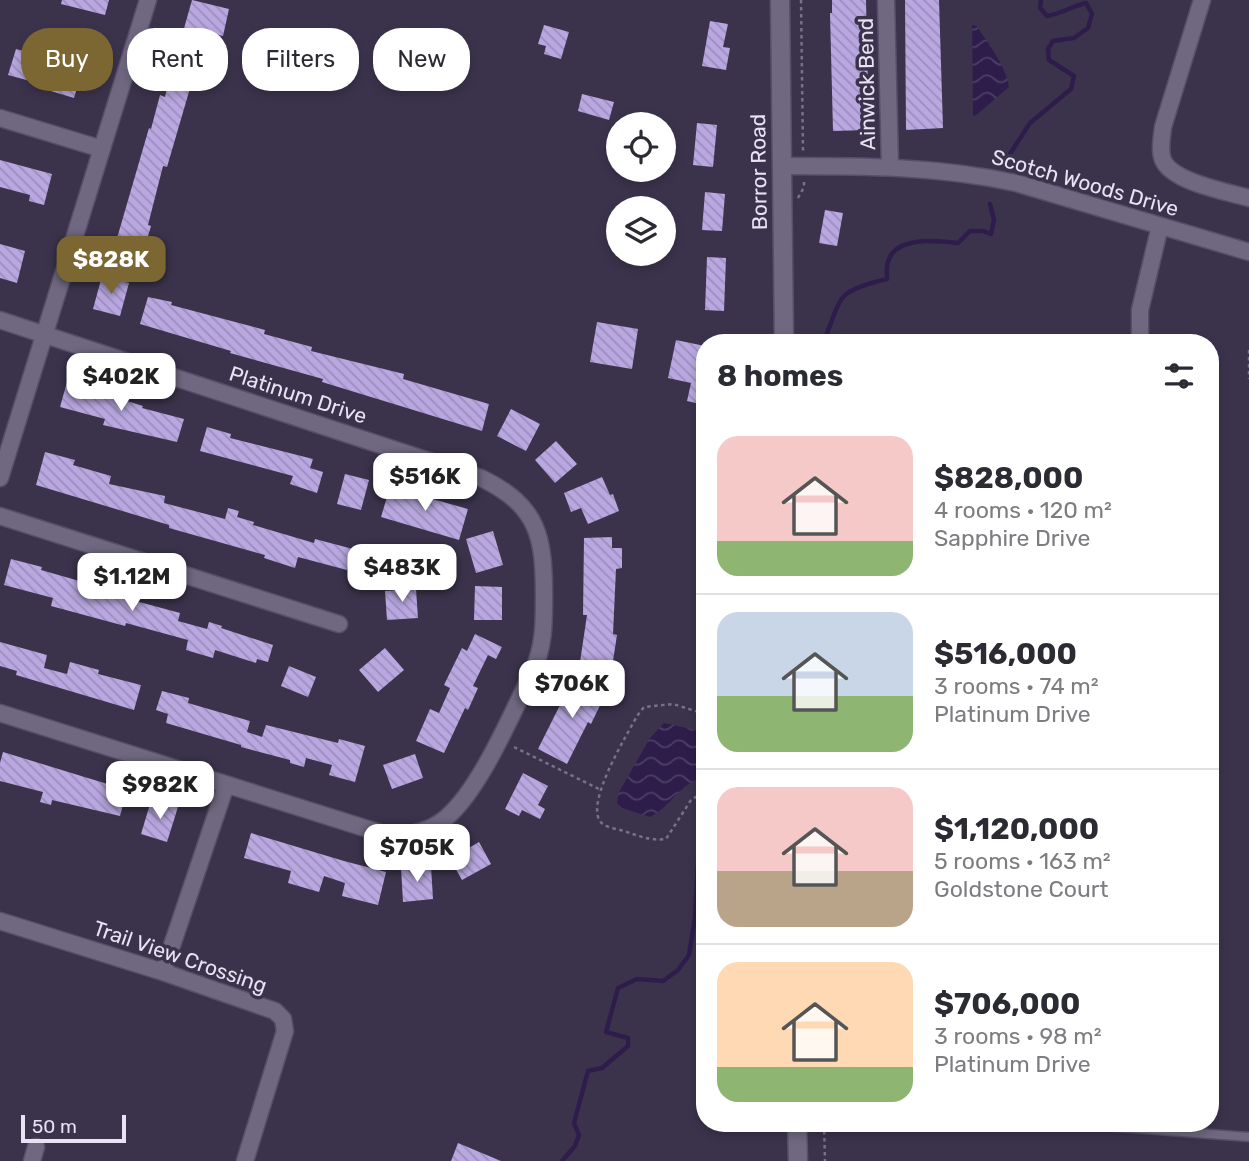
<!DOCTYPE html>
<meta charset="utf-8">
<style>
body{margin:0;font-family:Rubik,sans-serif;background:#f2f2f3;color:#2b2b33;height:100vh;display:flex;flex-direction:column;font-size:26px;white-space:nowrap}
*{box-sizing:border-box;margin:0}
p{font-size:23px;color:#7c7c81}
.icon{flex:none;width:38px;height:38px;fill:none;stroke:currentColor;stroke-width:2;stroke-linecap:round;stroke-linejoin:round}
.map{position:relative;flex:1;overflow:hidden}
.drawer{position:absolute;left:696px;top:334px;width:523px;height:798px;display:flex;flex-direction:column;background:#fff;border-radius:28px;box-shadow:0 4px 10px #0003}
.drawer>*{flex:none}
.top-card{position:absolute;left:21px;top:28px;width:570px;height:63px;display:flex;gap:14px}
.controls{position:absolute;left:606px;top:112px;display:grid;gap:14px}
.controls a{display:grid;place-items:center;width:70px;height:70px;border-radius:50%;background:#fff;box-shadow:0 4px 10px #0003;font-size:35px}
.scale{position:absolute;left:21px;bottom:18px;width:105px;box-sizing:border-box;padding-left:7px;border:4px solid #e7e3f3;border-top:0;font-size:19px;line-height:24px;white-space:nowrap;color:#e7e3f3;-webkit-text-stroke:5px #3b334c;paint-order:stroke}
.price{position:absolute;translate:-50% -60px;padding:0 16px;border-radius:14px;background:#fff;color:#222;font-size:23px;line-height:46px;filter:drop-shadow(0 2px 4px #0008)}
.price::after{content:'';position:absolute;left:50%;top:42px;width:21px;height:16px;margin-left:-10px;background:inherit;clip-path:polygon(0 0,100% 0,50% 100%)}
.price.selected{background:#7c6733;color:#fff}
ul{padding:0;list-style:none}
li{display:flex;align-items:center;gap:21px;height:175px;padding:0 21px}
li+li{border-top:2px solid #e1e1e2}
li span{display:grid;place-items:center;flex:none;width:196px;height:140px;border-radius:21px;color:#555}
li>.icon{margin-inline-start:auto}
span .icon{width:84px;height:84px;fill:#fffc;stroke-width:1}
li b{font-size:30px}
h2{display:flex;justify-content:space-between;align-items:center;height:84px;padding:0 21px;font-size:30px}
.pill{padding:0 24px;border-radius:28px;background:#fff;box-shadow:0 4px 10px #0003;font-size:24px;line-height:63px}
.pill.selected{background:#7c6733;color:#fff}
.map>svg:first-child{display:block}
.water{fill:url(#water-waves)}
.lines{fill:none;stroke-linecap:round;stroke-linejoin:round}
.stream{stroke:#2e1d4b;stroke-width:4.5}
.building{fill:url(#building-back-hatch)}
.service-casing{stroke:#574f67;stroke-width:11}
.minor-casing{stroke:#574f67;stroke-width:19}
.tertiary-casing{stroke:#574f67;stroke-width:21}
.path{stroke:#787187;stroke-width:2.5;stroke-dasharray:3.5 3.5;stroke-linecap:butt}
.service{stroke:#6f6880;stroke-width:8}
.minor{stroke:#6f6880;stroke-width:16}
.tertiary{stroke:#6f6880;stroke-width:18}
.labels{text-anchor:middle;stroke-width:7;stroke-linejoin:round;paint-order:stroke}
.street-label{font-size:21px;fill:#e7e3f3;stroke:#3b334c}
</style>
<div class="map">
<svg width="1249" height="1161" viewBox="0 0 1249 1161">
<defs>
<pattern id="water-waves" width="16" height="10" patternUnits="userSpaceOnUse" patternTransform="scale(1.75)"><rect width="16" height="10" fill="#2e1d4b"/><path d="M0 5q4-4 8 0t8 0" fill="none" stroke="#4c3e65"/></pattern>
<pattern id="building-back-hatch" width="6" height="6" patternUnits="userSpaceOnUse" patternTransform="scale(1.75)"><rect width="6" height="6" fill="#b8a7e0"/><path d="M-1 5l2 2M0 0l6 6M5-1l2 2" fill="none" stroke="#9b8eba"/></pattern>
</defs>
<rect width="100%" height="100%" fill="#3b334c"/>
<path class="water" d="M972,25L977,26C989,46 1005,63 1009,87L973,118Z
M664,723L705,732V778C682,780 670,808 650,817L622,808L617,803L618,794L650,738Z"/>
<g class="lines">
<path class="stream" d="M1006,160L1030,123L1071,89L1074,76L1049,60L1048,49L1053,41L1074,38L1088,28L1092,14L1086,3C1072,6 1061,14 1047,16L1040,8L1041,0
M823,343C843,296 833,292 887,279C887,273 886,267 888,262C895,235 938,241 958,243L970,231H983L991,234L994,220L990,204
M562,1161L575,1146L579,1135L574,1123L588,1071L602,1068L628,1046V1038L606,1032L618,988L637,979L663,981L678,970L689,955L695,918L700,829L705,826"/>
</g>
<path class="building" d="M62,0H109L105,15L61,4Z
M192,0L229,9L223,36L211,33L198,79L193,78L167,167L163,166L148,225L151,226L141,260L113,252L149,128L151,129L160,95L165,97L178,38L181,39Z
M832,0H866L869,130L833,131L830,13H832Z
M905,0H939L943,128L906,130Z
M710,21L728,24L723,47L730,48L726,70L702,66Z
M544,25L569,32L561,59L544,54L546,46L538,44Z
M16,49L53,59L54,53L74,59L75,54L86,57L74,98L44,89L45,85L8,75Z
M582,94L614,102L609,120L578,111Z
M697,123L717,125L713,167L693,165Z
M0,160L52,174L44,205L29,201L30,195L0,187Z
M705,192L725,194L722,231L702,230Z
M825,210L843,213L837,246L819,243Z
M0,244L25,251L17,283L0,278Z
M707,257L726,258L724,311L705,310Z
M102,276L129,283L120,316L93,309Z
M148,297L172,302L171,305L265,330L264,334L312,347L311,351L404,374L403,379L489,404L482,431L322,382L323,379L230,353L231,351L140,324Z
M597,322L638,329L632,369L590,362Z
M676,340L705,346V405L687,401L691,383L668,378Z
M67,382L143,406L142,408L184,419L177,442L103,425L105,419L60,407Z
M511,409L540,424L526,451L497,436Z
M207,427L231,434L230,438L313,459L310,468L323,472L317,493L290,484L293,476L200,451Z
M556,441L577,464L555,483L535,460Z
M45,452L75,460L73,465L111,476L109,484L165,496L164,503L225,519L228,508L239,511L237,517L254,522L253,525L314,543L315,539L353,549L347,570L298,557L295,568L264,558L265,555L169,528V525L36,485Z
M345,474L369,480L361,510L337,504Z
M602,477L610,495L613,494L619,511L588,524L581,508L571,512L564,493Z
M390,487L468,509L459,540L381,517Z
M493,531L503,565L476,573L466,539Z
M612,537V548H622V568L616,569L613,634L617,635L612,667L580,662L587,615H583L584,538Z
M11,559L42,567L41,570L83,582L82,584L133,597L132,600L180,613L178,621L207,629L209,622L222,626L221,628L273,645L268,662L257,659L256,663L215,650L213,658L186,650L188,640L126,623L125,626L51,606L53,598L4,585Z
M475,586L502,587V620H474Z
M416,589L418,618L387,620L385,591Z
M475,634L502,647L496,659L488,655L473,686L478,688L468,710L465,708L444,753L416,741L430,709L439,713L450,688L444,685L462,648L467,651Z
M0,642L47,655L44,668L67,674L70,662L99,670L98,674L141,685L134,710L16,675L17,671L0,666Z
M385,648L404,670L378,692L359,670Z
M289,666L316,677L308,697L281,686Z
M574,677L606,693L591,724L588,722L567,764L538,749Z
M162,691L189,698L188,703L250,721L247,732L262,737L266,725L338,743L339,739L365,746L355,782L329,775L332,765L306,758L304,767L290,763V760L241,747V745L166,723L168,714L156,710Z
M3,752L127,790L120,816L52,800L51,805L40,802L43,792L0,781V763Z
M415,754L423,778L392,789L383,765Z
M523,773L548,786L538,805L545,809L540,819L522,810L519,816L505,809Z
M161,802L178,807L167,842L141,834L150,804L159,807Z
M251,833L344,861L386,872L378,905L342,896L345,883L324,876L319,892L288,883L291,871L244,858Z
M479,842L491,864L462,880L450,859Z
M431,866L433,899L403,902L401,868Z
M458,1143L501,1161H451Z"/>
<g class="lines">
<g class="service-casing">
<path id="service" d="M1079,1124L1249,1137"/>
</g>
<g class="minor-casing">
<path id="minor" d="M886,0L890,167
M1202,0L1163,127C1162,137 1159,150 1163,160C1172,182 1228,192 1249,198
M0,118L102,149
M781,166C861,166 937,166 1016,183L1249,252
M0,320L481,478C539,506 544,537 544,597C544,624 544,646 533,671C512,713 481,788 446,818C431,831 409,836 390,836L0,713
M1140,343V310L1160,226
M0,478L148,0
M0,516L339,624
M0,921L163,972L275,1011L283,1019L285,1031L245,1161
M163,972L226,785
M32,1161L36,1147"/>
</g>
<g class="tertiary-casing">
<path id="tertiary" d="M780,0L784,343
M797,1124L798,1161"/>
</g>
<path class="path" d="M801,0L803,151
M798,198L804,187V182
M1249,350V379
M705,714L673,704L644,707L637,716C627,735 581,809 603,824C608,828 618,829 624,831C639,836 650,841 666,839L691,800L705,791
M514,747L599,789
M824,1124L825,1161"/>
<use href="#service" class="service"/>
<use href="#minor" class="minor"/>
<use href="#tertiary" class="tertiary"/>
</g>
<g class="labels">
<g class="street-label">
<text transform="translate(867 84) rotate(-91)" y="7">Ainwick Bend</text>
<text transform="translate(759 172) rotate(-91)" y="7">Borror Road</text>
<text transform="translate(1085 183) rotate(16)" y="7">Scotch Woods Drive</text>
<text transform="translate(298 395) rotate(18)" y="7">Platinum Drive</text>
<text transform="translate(180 957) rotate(19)" y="7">Trail View Crossing</text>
</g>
</g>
</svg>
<div class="controls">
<a><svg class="icon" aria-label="locate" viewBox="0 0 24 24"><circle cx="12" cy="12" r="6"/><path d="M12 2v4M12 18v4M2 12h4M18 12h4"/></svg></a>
<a><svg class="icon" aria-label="layers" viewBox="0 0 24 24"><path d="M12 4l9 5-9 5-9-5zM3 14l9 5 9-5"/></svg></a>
</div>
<div class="scale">50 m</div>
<b class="price selected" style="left:111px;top:296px">$828K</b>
<b class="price" style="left:121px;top:413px">$402K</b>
<b class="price" style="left:425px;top:513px">$516K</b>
<b class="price" style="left:402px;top:604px">$483K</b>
<b class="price" style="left:132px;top:613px">$1.12M</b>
<b class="price" style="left:572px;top:720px">$706K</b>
<b class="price" style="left:160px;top:821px">$982K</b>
<b class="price" style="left:417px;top:884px">$705K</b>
<div class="top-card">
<a class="pill selected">Buy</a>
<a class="pill">Rent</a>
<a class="pill">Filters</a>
<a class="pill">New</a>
</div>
<section class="drawer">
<h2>8 homes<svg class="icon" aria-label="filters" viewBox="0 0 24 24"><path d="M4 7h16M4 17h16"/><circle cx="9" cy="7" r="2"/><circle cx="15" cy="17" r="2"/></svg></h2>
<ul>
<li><span style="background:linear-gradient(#f6c9c9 75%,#8fb573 0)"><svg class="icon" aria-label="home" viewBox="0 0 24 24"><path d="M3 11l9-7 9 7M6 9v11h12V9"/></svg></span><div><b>$828,000</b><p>4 rooms · 120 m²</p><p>Sapphire Drive</p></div></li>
<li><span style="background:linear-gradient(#c9d6e8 60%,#8fb573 0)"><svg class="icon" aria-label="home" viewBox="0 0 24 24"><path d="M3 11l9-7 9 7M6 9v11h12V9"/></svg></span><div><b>$516,000</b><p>3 rooms · 74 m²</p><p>Platinum Drive</p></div></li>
<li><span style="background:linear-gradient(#f6c9c9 60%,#b9a48a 0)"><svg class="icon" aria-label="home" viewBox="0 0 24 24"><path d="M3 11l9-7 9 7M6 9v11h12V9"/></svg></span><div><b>$1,120,000</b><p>5 rooms · 163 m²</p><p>Goldstone Court</p></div></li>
<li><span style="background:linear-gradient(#ffd9b3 75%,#8fb573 0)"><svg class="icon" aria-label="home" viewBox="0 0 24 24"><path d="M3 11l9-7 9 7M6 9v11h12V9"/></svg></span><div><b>$706,000</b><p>3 rooms · 98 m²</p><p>Platinum Drive</p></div></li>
</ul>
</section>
</div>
